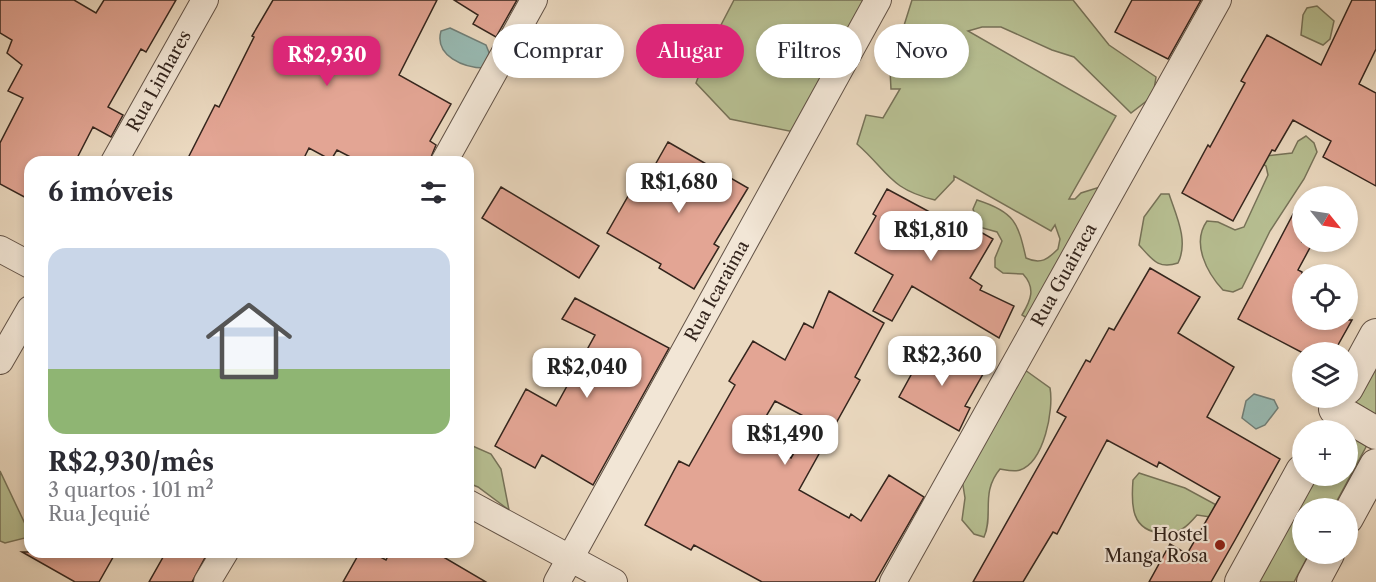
<!DOCTYPE html>
<html lang="pt">
<meta charset="utf-8">
<style>
body{margin:0;font-family:"Libre Caslon Text",serif;background:#f7f7f7;color:#2b2b33;height:100vh;display:flex;flex-direction:column;font-size:22px;white-space:nowrap}
*{box-sizing:border-box;margin:0}
p{font-size:20px;color:#7c7c81}
.icon{flex:none;width:33px;height:33px;fill:none;stroke:currentColor;stroke-width:2;stroke-linecap:round;stroke-linejoin:round}
.map{position:relative;flex:1;overflow:hidden}
.side{position:absolute;left:24px;top:156px;width:450px;height:402px;display:flex;flex-direction:column;background:#fff;border-radius:18px;box-shadow:0 3px 9px #0003}
.side>*{flex:none}
.hud{position:absolute;left:492px;top:24px;width:570px;height:54px;display:flex;gap:12px}
.needle{width:39px;rotate:120deg}
.tools{position:absolute;left:1292px;top:186px;display:grid;gap:12px}
.tools a{display:grid;place-items:center;width:66px;height:66px;border-radius:50%;background:#fff;box-shadow:0 3px 9px #0003;font-size:30px}
.price{position:absolute;translate:-50% -51px;padding:0 14px;border-radius:12px;background:#fff;color:#222;font-size:20px;line-height:39px;filter:drop-shadow(0 2px 3px #0008)}
.price::after{content:'';position:absolute;left:50%;top:36px;width:18px;height:14px;margin-left:-9px;background:inherit;clip-path:polygon(0 0,100% 0,50% 100%)}
.price.selected{background:#db2777;color:#fff}
ul{padding:0;list-style:none}
li{display:grid;align-content:center;gap:12px;height:318px;padding:0 24px}
li+li{border-top:2px solid #e1e1e2}
li span{display:grid;place-items:center;height:186px;border-radius:18px;color:#555}
li>.icon{margin-inline-start:auto}
span .icon{width:108px;height:108px;fill:#fffc;stroke-width:1}
li b{font-size:26px}
h2{display:flex;justify-content:space-between;align-items:center;height:72px;padding:0 24px;font-size:26px}
.tag{padding:0 21px;border-radius:27px;background:#fff;box-shadow:0 3px 9px #0003;font-size:21px;line-height:54px}
.tag.selected{background:#db2777;color:#fff}
.map>svg:first-child{display:block}
.green{fill:#b7bf92;stroke:#767258;stroke-width:1.5}
.water{fill:#98bab3;stroke:#707e77;stroke-width:1.5}
.building{fill:#e3a594;stroke:#34251d;stroke-width:1.5;fill-rule:evenodd}
.lines{fill:none;stroke-linecap:round;stroke-linejoin:round}
.minor-casing{stroke:#625246;stroke-width:28}
.tertiary-casing{stroke:#625246;stroke-width:34}
.minor{stroke:#f2e6d6;stroke-width:26}
.tertiary{stroke:#f2e6d6;stroke-width:32}
.poi-dot{fill:#8f2418;stroke:#f2e6d6;stroke-width:2}
.labels{text-anchor:middle;stroke-width:4.5;stroke-linejoin:round;paint-order:stroke}
.street-label{font-size:18px;fill:#34251d;stroke:#f2e6d6}
.poi-label{font-size:18px;fill:#34251d;stroke:#f2e6d6;text-anchor:end}
</style>
<div class="map">
<svg width="1376" height="582" viewBox="0 0 1376 582">
<rect width="100%" height="100%" fill="#ebd9c0"/>
<filter id="stains"><feTurbulence type="fractalNoise" baseFrequency=".00333" numOctaves="4"/><feColorMatrix values="0 0 0 0 .2 0 0 0 0 .09 0 0 0 0 .02 0 0 0 .5 -.17"/></filter>
<radialGradient id="worn" r=".72"><stop offset=".6" stop-color="#630" stop-opacity="0"/><stop offset="1" stop-color="#630" stop-opacity=".3"/></radialGradient>
<path class="green" d="M734,0H865L794,132L730,119L696,83L709,48Z
M912,0H1073L1109,45L1156,77L1153,96L1131,113L1074,57L1052,50L1001,27H982L968,31L1116,116L1069,199H1075L1081,193L1100,187L1030,320L1022,315C1031,300 1036,288 1023,274L1003,273L995,267V258L1002,241L997,232L979,227L973,209L977,200C1015,212 1018,223 1026,258C1041,265 1048,259 1058,249L1060,239L1055,225L1051,231L954,176V180L935,200C889,189 888,171 857,144L866,115L883,118L900,89H891L890,70Z
M1317,6L1334,21L1330,39L1323,45L1301,35L1303,15L1307,8Z
M1306,136L1314,143L1317,152L1304,179L1270,231L1242,288L1233,292L1223,290C1207,273 1191,243 1207,221L1218,222L1235,230L1244,227L1268,175L1266,166L1258,161L1265,156L1292,153L1298,141Z
M1161,194H1169C1176,215 1189,241 1178,263C1158,270 1152,259 1139,245L1144,217Z
M1376,360V420L1354,407L1357,395Z
M1025,370L1050,388C1054,410 1044,462 1020,470C1014,472 1006,470 1000,469C980,493 994,515 984,537L974,534L962,520L965,498L962,479Z
M1346,425L1364,437L1366,447L1333,508H1302V554H1309L1294,582H1253L1310,476H1347V430H1334Z
M468,444L491,454L501,469L509,510L478,487L468,483Z
M0,471L27,528L25,538L5,543L0,541Z
M1139,473L1185,488L1222,508L1217,518L1197,515C1186,528 1179,534 1162,533C1131,531 1131,505 1133,480Z"/>
<path class="water" d="M450,28L486,45L490,55L485,68C464,68 434,56 441,31Z
M1254,394L1274,400L1278,408L1265,425L1256,429L1242,418L1246,401Z"/>
<path class="building" d="M0,0H74L96,13L104,0H176L146,52L141,49L108,107L123,115L111,137L93,127L75,162H30V200L0,184V143L23,98L8,91L22,65L7,53L12,40L0,33Z
M273,0H437L399,75L451,104L430,141L436,145L429,162H360L337,150L331,160L309,148L302,162H186L215,105L219,107L254,37L252,36Z
M454,0H517L496,37L473,24L478,15Z
M1132,0H1201L1168,59L1115,32Z
M1352,0H1376V49L1359,84L1376,93V186L1323,157L1331,141L1293,120L1275,151L1272,150L1233,221L1182,193L1208,145L1210,147L1245,83L1241,81L1267,35L1321,65Z
M668,142L748,188L714,244L719,247L694,289L659,268L661,264L607,233L631,191L638,195Z
M501,187L599,246L579,278L482,218Z
M887,189L950,223L954,217L993,239L970,278L982,286L980,290L1014,306L999,338L912,286L892,321L873,311L893,275L855,253L876,216L873,214Z
M1302,197V242H1313L1298,270L1302,272V320H1352L1334,352H1301L1238,319Z
M1150,268L1200,297L1178,333L1234,367L1207,417L1280,459L1235,540L1211,582H1149L1170,544L1187,554L1220,497L1159,462L1157,467L1107,440L1057,534L1053,532L1023,582H973L1066,417L1057,412L1086,360L1090,362L1109,328L1114,330Z
M829,291L884,323L855,377L860,380L799,490L849,518L851,514L861,521L889,475L924,497L875,582H762L694,545L691,550L645,525L679,461L689,466L735,385L729,381L753,341L785,360L804,323L813,328ZM775,401L813,421L791,458L754,437Z
M575,298L669,348L593,485L542,455L535,468L495,446L526,389L556,406L595,335L562,319Z
M928,344L983,374L965,406L970,408L959,431L899,397Z
M22,552H116L99,582H75Z
M166,552H208L192,582H149Z
M360,552H371L386,560L390,552H435L486,582H343Z"/>
<g class="lines">
<g class="minor-casing">
<path id="minor" d="M114,162L205,0
M444,162L534,0
M0,249L30,265
M0,361L30,309
M468,503L614,582
M207,582L225,552
M557,582L878,0
M893,582L1218,0"/>
</g>
<g class="tertiary-casing">
<path id="tertiary" d="M1347,388L1376,335
M1335,409L1376,433
M1347,518L1376,465
M1241,582L1302,471
M1313,582L1328,554"/>
</g>
<use href="#minor" class="minor"/>
<use href="#tertiary" class="tertiary"/>
</g>
<circle class="poi-dot" cx="1220" cy="545" r="6"/>
<g class="labels">
<g class="street-label">
<text transform="translate(159 81) rotate(-61)" y="6">Rua Linhares</text>
<text transform="translate(1064 275) rotate(-61)" y="6">Rua Guairaca</text>
<text transform="translate(717 291) rotate(-61)" y="6">Rua Icaraima</text>
</g>
<g class="poi-label">
<text x="1208" y="541">Hostel<tspan x="1208" dy="21">Manga Rosa</tspan></text>
</g>
</g>
<rect width="100%" height="100%" filter="url(#stains)"/>
<rect width="100%" height="100%" fill="url(#worn)"/>
</svg>
<div class="tools">
<a><svg class="needle" viewBox="-14 -14 28 28"><path d="M0-13l5 13h-10z" fill="#e53935"/><path d="M0 13l5-13h-10z" fill="#7c7c81"/></svg></a>
<a><svg class="icon" aria-label="locate" viewBox="0 0 24 24"><circle cx="12" cy="12" r="6"/><path d="M12 2v4M12 18v4M2 12h4M18 12h4"/></svg></a>
<a><svg class="icon" aria-label="layers" viewBox="0 0 24 24"><path d="M12 4l9 5-9 5-9-5zM3 14l9 5 9-5"/></svg></a>
<a>+</a>
<a>−</a>
</div>
<b class="price selected" style="left:327px;top:87px">R$2,930</b>
<b class="price" style="left:679px;top:214px">R$1,680</b>
<b class="price" style="left:931px;top:262px">R$1,810</b>
<b class="price" style="left:942px;top:387px">R$2,360</b>
<b class="price" style="left:587px;top:399px">R$2,040</b>
<b class="price" style="left:785px;top:466px">R$1,490</b>
<div class="hud">
<a class="tag">Comprar</a>
<a class="tag selected">Alugar</a>
<a class="tag">Filtros</a>
<a class="tag">Novo</a>
</div>
<section class="side">
<h2>6 imóveis<svg class="icon" aria-label="filters" viewBox="0 0 24 24"><path d="M4 7h16M4 17h16"/><circle cx="9" cy="7" r="2"/><circle cx="15" cy="17" r="2"/></svg></h2>
<ul>
<li><span style="background:linear-gradient(#c9d6e8 65%,#8fb573 0)"><svg class="icon" aria-label="home" viewBox="0 0 24 24"><path d="M3 11l9-7 9 7M6 9v11h12V9"/></svg></span><div><b>R$2,930/mês</b><p>3 quartos · 101 m²</p><p>Rua Jequié</p></div></li>
</ul>
</section>
</div>
